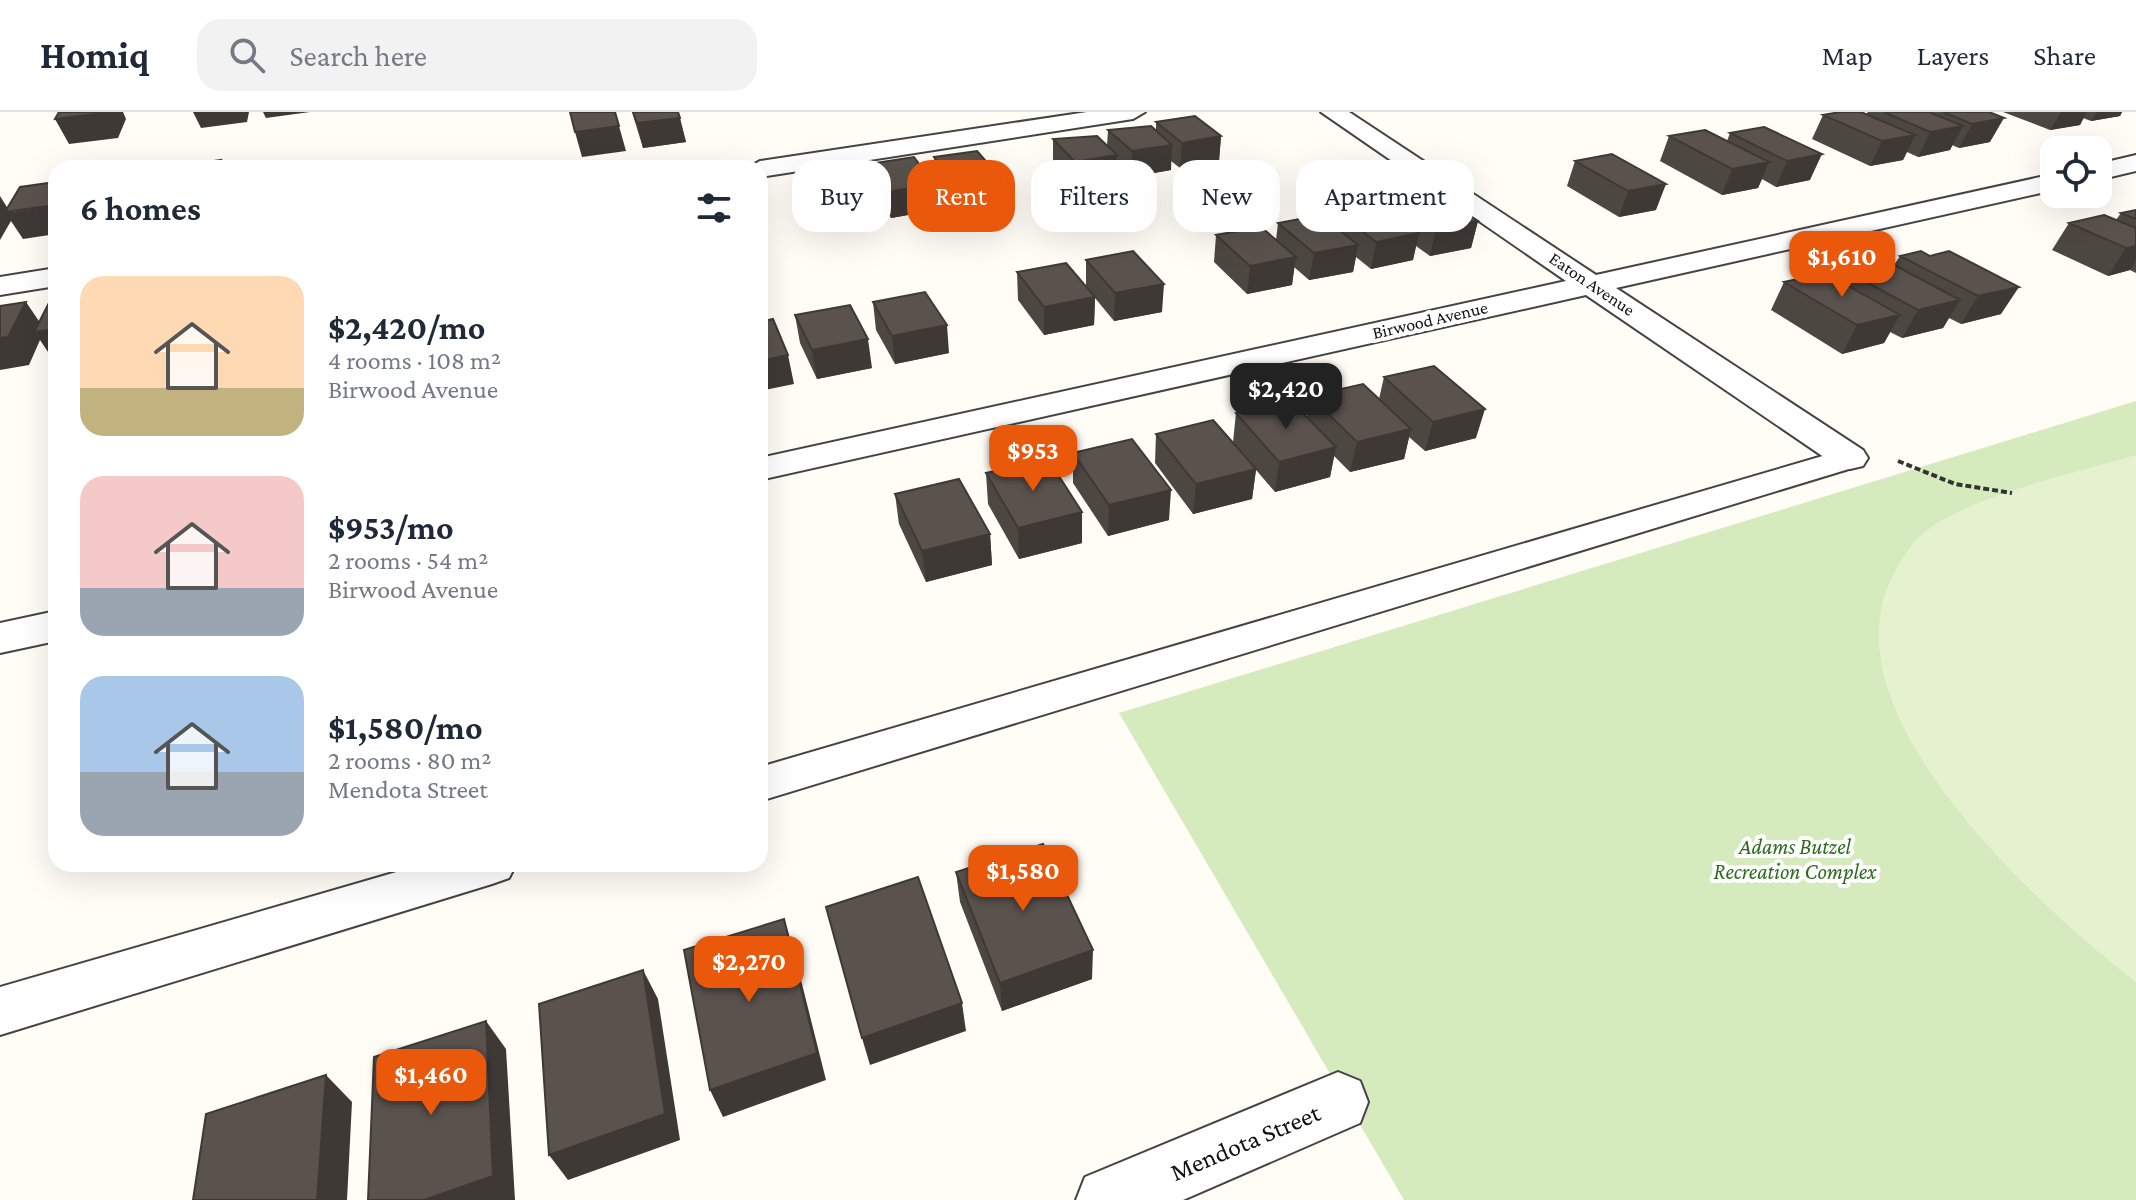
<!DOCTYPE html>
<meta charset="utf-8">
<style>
body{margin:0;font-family:"Crimson Pro",serif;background:#f2f2f3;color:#1f2937;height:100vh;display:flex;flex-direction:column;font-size:30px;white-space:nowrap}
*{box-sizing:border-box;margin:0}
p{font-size:26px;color:#747a83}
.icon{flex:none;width:44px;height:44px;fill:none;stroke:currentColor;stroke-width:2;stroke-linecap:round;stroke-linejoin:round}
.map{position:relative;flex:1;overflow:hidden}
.details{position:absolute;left:48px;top:48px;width:720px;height:712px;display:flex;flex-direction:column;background:#fff;border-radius:24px;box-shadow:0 8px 32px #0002}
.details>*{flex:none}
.guide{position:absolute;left:792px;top:48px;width:760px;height:72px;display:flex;gap:16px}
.fabs{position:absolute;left:2040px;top:24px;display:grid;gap:16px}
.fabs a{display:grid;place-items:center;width:72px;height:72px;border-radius:16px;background:#fff;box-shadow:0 8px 32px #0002;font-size:40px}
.price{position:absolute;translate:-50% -68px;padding:0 18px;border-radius:16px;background:#ea580c;color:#fff;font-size:26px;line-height:52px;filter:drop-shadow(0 2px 4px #0008)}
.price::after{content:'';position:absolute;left:50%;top:48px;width:24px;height:18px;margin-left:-12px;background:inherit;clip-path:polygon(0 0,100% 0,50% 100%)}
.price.current{background:#222;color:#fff}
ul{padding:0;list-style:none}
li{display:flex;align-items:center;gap:24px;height:200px;padding:0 32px}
li span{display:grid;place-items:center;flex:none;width:224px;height:160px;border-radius:24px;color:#555}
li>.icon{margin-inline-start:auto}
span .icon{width:96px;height:96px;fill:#fffc;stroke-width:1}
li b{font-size:34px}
h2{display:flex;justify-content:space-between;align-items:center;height:96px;padding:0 32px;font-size:34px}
.pill{padding:0 28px;border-radius:24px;background:#fff;box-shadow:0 8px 32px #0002;font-size:28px;line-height:72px}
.pill.current{background:#ea580c;color:#fff}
header{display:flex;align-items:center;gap:48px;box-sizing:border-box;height:112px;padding:0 40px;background:#fff;border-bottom:2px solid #e0e1e3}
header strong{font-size:38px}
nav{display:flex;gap:44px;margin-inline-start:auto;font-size:28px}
.search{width:560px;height:72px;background:#f2f2f3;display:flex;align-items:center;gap:20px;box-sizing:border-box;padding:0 28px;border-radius:24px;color:#747a83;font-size:30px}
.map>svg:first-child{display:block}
.green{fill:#d5ebbd}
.pitch{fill:#e6f2cf}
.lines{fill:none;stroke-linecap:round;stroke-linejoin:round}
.service-casing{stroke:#444;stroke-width:4}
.minor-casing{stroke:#444;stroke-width:4}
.path{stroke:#333;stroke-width:4;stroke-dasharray:6 3;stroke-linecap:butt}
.service{fill:#fff;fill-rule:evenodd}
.minor{fill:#fff;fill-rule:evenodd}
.wall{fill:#4d4742}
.shaded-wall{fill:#3f3936}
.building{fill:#5a524d;stroke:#3f3936;stroke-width:2}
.labels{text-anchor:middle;stroke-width:8;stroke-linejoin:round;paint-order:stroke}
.far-street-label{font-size:18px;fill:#111;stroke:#fff}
.park-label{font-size:22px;font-style:italic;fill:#2f6b1f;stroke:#fff}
.near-street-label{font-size:26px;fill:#111;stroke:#fff}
</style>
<header>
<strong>Homiq</strong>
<div class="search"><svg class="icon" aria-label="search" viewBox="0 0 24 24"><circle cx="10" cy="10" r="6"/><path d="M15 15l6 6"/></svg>Search here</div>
<nav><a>Map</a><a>Layers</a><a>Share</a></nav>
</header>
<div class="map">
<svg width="2136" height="1088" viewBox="0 0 2136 1088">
<rect width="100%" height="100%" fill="#fffdf5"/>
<path class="green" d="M2136,289V1088H1404L1119,601Z"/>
<path class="pitch" d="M2136,343V870C2041,796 1830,608 1889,472C1900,448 1913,426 1936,412C1989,379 2076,361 2136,343Z"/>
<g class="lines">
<g class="service-casing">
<path id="service" d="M1850,336L1862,339L1867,346L1862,353L760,689V655Z
M424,752H516L509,766L492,772L0,923V875Z"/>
</g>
<g class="minor-casing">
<path id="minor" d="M1087,0H1145L1133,7L760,65V56H748L760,49Z
M1321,0H1349L1596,163L2054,62V78L1616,176L1863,338L1868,346L1863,354L1850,357L1837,354L1586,183L760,368V346L1566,169Z
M2136,43V59L2098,68V52Z
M56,156V174L0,183V165Z
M56,499V529L0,541V511Z
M1338,960L1360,969L1368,990L1360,1011L1183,1088H1076L1085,1065Z"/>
</g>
<path class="path" d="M1898,349L1955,372L2012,381"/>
<use href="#service" class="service"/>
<use href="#minor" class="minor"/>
</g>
<path class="wall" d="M632,0H678L686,30L643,36Z
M1868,0H1989L1990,30L1959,36L1952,33L1950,38L1918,45L1907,40L1903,48L1870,54L1812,27L1823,3L1866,2Z
M2003,0H2122L2120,4L2091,9L2083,6L2080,13L2050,18Z
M1156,10L1221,24L1219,49L1180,56L1171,49V58L1131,65L1117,52L1116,68L1075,75L1053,52V27L1107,34L1108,18L1156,19Z
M1764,15L1810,68L1776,75L1762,67L1758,76L1722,83L1660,49L1669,24L1727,29L1730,21Z
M1612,42L1656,98L1619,105L1567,74L1575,49Z
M934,45L997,62L998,88L954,95L936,71Z
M869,52L936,98L891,106L872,78Z
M1397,89L1478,109L1471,136L1430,144L1416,134L1413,148L1371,157L1356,145L1353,160L1309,168L1294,155L1292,173L1247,182L1214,150L1216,123L1276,128L1278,111L1329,109L1331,95L1394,103Z
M2136,98V161L2130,158L2108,164L2052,138L2069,111L2116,108L2121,101Z
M1921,139L2001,202L1961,212L1949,206L1943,216L1902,226L1890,220L1884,231L1842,242L1771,198L1784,170L1837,168L1842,157L1894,153L1900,144Z
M1086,148L1162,200L1114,209L1095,186L1094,213L1044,223L1018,188L1017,160L1086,174Z
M873,190L949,241L895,252L876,218Z
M795,203L872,256L817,267L800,231Z
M1384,265L1476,326L1425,339L1409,325L1404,347L1350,360L1334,344L1330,365L1275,380L1256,358L1252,387L1193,402L1155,351L1156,322L1233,330L1236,301L1307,305L1310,284L1379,287Z
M1073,341L1169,408L1108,424L1073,371Z
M986,361L1082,431L1019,447L988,392Z
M895,382L990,422L992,453L926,470L899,412Z
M956,760L1092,867L1002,899L960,790Z"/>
<path class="shaded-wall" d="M105,0H123L126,7L118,26L69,32L55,7Z
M193,0H249L247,10L201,16Z
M263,0H310L266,6Z
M2061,0H2087L2080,13L2050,18Z
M2097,0H2122L2120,4L2091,9Z
M680,6L686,30L643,36L637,11Z
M2004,6L1990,30L1959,36L1972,12Z
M619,14L626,39L582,45L575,20Z
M1963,14L1950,38L1918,45L1930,20Z
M1915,23L1903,48L1870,54L1882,29Z
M1221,24L1219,49L1180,56L1182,31Z
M1172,33L1171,58L1131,65L1132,39Z
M1822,42L1810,68L1776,75L1787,49Z
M1117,43L1116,68L1075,75V50Z
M221,48L225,56H218Z
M1769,50L1758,76L1722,83L1732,57Z
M997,62L998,88L954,95L952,69Z
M934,72L936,98L891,106L888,80Z
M1666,72L1656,98L1619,105L1628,79Z
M0,84L10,100L56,93V122L23,127L11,109L0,128Z
M1478,109L1471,136L1430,144L1436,117Z
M1419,121L1413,148L1371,157L1376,130Z
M1358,133L1353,160L1309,168L1314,141Z
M2136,134V149L2130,158L2108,164L2126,136Z
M1296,145L1292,173L1247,182L1250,154Z
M1164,172L1162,200L1114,209L1115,181Z
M2019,175L2001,202L1961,212L1978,184Z
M1095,185L1094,213L1044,223V195Z
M1960,188L1943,216L1902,226L1918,198Z
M26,190L45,218L56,217V249H54L40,228L29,253L0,258V226Z
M1900,203L1884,231L1842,242L1857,213Z
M947,213L949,241L895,252L892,224Z
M868,227L872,256L817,267L812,238Z
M788,243L794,272L760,279V249Z
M1485,297L1476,326L1425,339L1433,310Z
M1411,317L1404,347L1350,360L1357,330Z
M1336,335L1330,365L1275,380L1279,350Z
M1256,357L1252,387L1193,402L1196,372Z
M1171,378L1169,408L1108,424L1109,393Z
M1082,400V431L1019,447L1018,416Z
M990,422L992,453L926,470L922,439Z
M784,807L793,836L826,968L723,1005L710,978Z
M1093,838L1092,867L1002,899L1000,871Z
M643,858L658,887L680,1028L568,1068L549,1043Z
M962,891L966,919L870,953L862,926Z
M486,909L506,937L515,1088H424Z
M326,963L352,990L347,1088H317Z"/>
<path class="building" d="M59,0H105L104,1L55,7Z
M570,0H615L619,14L575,20Z
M633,0H678L680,6L637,11Z
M1840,0H1861L1915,23L1882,29L1823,3Z
M1884,0H1929L1963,14L1930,20Z
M1943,0H1989L2004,6L1972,12Z
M1195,4L1221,24L1182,31L1156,10Z
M1151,14L1172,33L1132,39L1108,18Z
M1764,15L1822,42L1787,49L1730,21Z
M1705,18L1769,50L1732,57L1669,24Z
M1097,24L1117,43L1075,50L1053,27Z
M977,39L997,62L952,69L934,45Z
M1612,42L1666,72L1628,79L1575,49Z
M914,45L934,72L888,80L869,52Z
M221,48L218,56H170L171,55Z
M56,70V93L5,100L20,75Z
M1437,82L1478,109L1436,117L1397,89Z
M1373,87L1419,121L1376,130L1331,95Z
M2136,98V107L2121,101Z
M1321,103L1358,133L1314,141L1278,111Z
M2104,103L2136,116V134L2126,136L2069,111Z
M1261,115L1296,145L1250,154L1216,123Z
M1133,139L1164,172L1115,181L1086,148Z
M1921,139L1930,144L1949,139L2019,175L1978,184L1900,144Z
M1883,147L1960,188L1918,198L1842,157Z
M1066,151L1095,185L1044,195L1017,160Z
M1825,161L1900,203L1857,213L1784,170Z
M925,180L947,213L892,224L873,190Z
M52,185H56V217L34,220Z
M26,190L8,225L0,226V194Z
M850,193L868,227L812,238L795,203Z
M773,207L788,243L760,249V210Z
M1434,254L1485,297L1433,310L1384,265Z
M1363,272L1411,317L1357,330L1310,284Z
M1291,289L1336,335L1279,350L1236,301Z
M1213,308L1256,357L1196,372L1156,322Z
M1132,327L1171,378L1109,393L1073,341Z
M1048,347L1082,400L1018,416L986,361Z
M959,367L990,422L922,439L895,382Z
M1043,732L1093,838L1000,871L956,760Z
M918,765L962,891L862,926L826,795Z
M784,807L817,941L710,978L684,838Z
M643,858L665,1002L549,1043L539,892Z
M486,909L493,1064L424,1088H368L374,945Z
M326,963L317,1088H193L206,1002Z"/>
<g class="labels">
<g class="far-street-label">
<text transform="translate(1592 172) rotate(34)" y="6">Eaton Avenue</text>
<text transform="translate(1430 208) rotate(-13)" y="6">Birwood Avenue</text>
</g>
<g class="park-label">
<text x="1795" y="742">Adams Butzel<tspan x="1795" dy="25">Recreation Complex</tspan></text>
</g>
<g class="near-street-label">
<text transform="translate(1245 1030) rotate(-23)" y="9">Mendota Street</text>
</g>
</g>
</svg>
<div class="fabs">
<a><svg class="icon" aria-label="locate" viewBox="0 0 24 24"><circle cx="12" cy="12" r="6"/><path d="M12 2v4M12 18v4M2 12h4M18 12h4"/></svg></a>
</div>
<b class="price" style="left:1842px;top:187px">$1,610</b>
<b class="price current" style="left:1286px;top:319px">$2,420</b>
<b class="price" style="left:1033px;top:381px">$953</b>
<b class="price" style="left:1023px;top:801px">$1,580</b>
<b class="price" style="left:749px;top:892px">$2,270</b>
<b class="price" style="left:431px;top:1005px">$1,460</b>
<div class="guide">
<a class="pill">Buy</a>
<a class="pill current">Rent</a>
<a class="pill">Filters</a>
<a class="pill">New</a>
<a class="pill">Apartment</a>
</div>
<section class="details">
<h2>6 homes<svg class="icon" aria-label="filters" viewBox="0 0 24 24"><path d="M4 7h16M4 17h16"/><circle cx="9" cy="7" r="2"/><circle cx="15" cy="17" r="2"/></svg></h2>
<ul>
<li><span style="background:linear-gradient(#ffd9b3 70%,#c2b280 0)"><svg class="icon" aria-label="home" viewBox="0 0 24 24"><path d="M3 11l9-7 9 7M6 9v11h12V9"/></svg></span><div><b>$2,420/mo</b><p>4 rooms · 108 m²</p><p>Birwood Avenue</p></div></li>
<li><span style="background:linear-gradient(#f6c9c9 70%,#9aa5b1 0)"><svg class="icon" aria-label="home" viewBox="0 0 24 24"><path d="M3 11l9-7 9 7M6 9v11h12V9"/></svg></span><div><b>$953/mo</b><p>2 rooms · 54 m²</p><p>Birwood Avenue</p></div></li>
<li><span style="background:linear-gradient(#a9c7e8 60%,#9aa5b1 0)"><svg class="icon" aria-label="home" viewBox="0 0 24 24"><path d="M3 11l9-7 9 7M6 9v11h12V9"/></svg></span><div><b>$1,580/mo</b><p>2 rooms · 80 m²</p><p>Mendota Street</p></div></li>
</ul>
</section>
</div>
